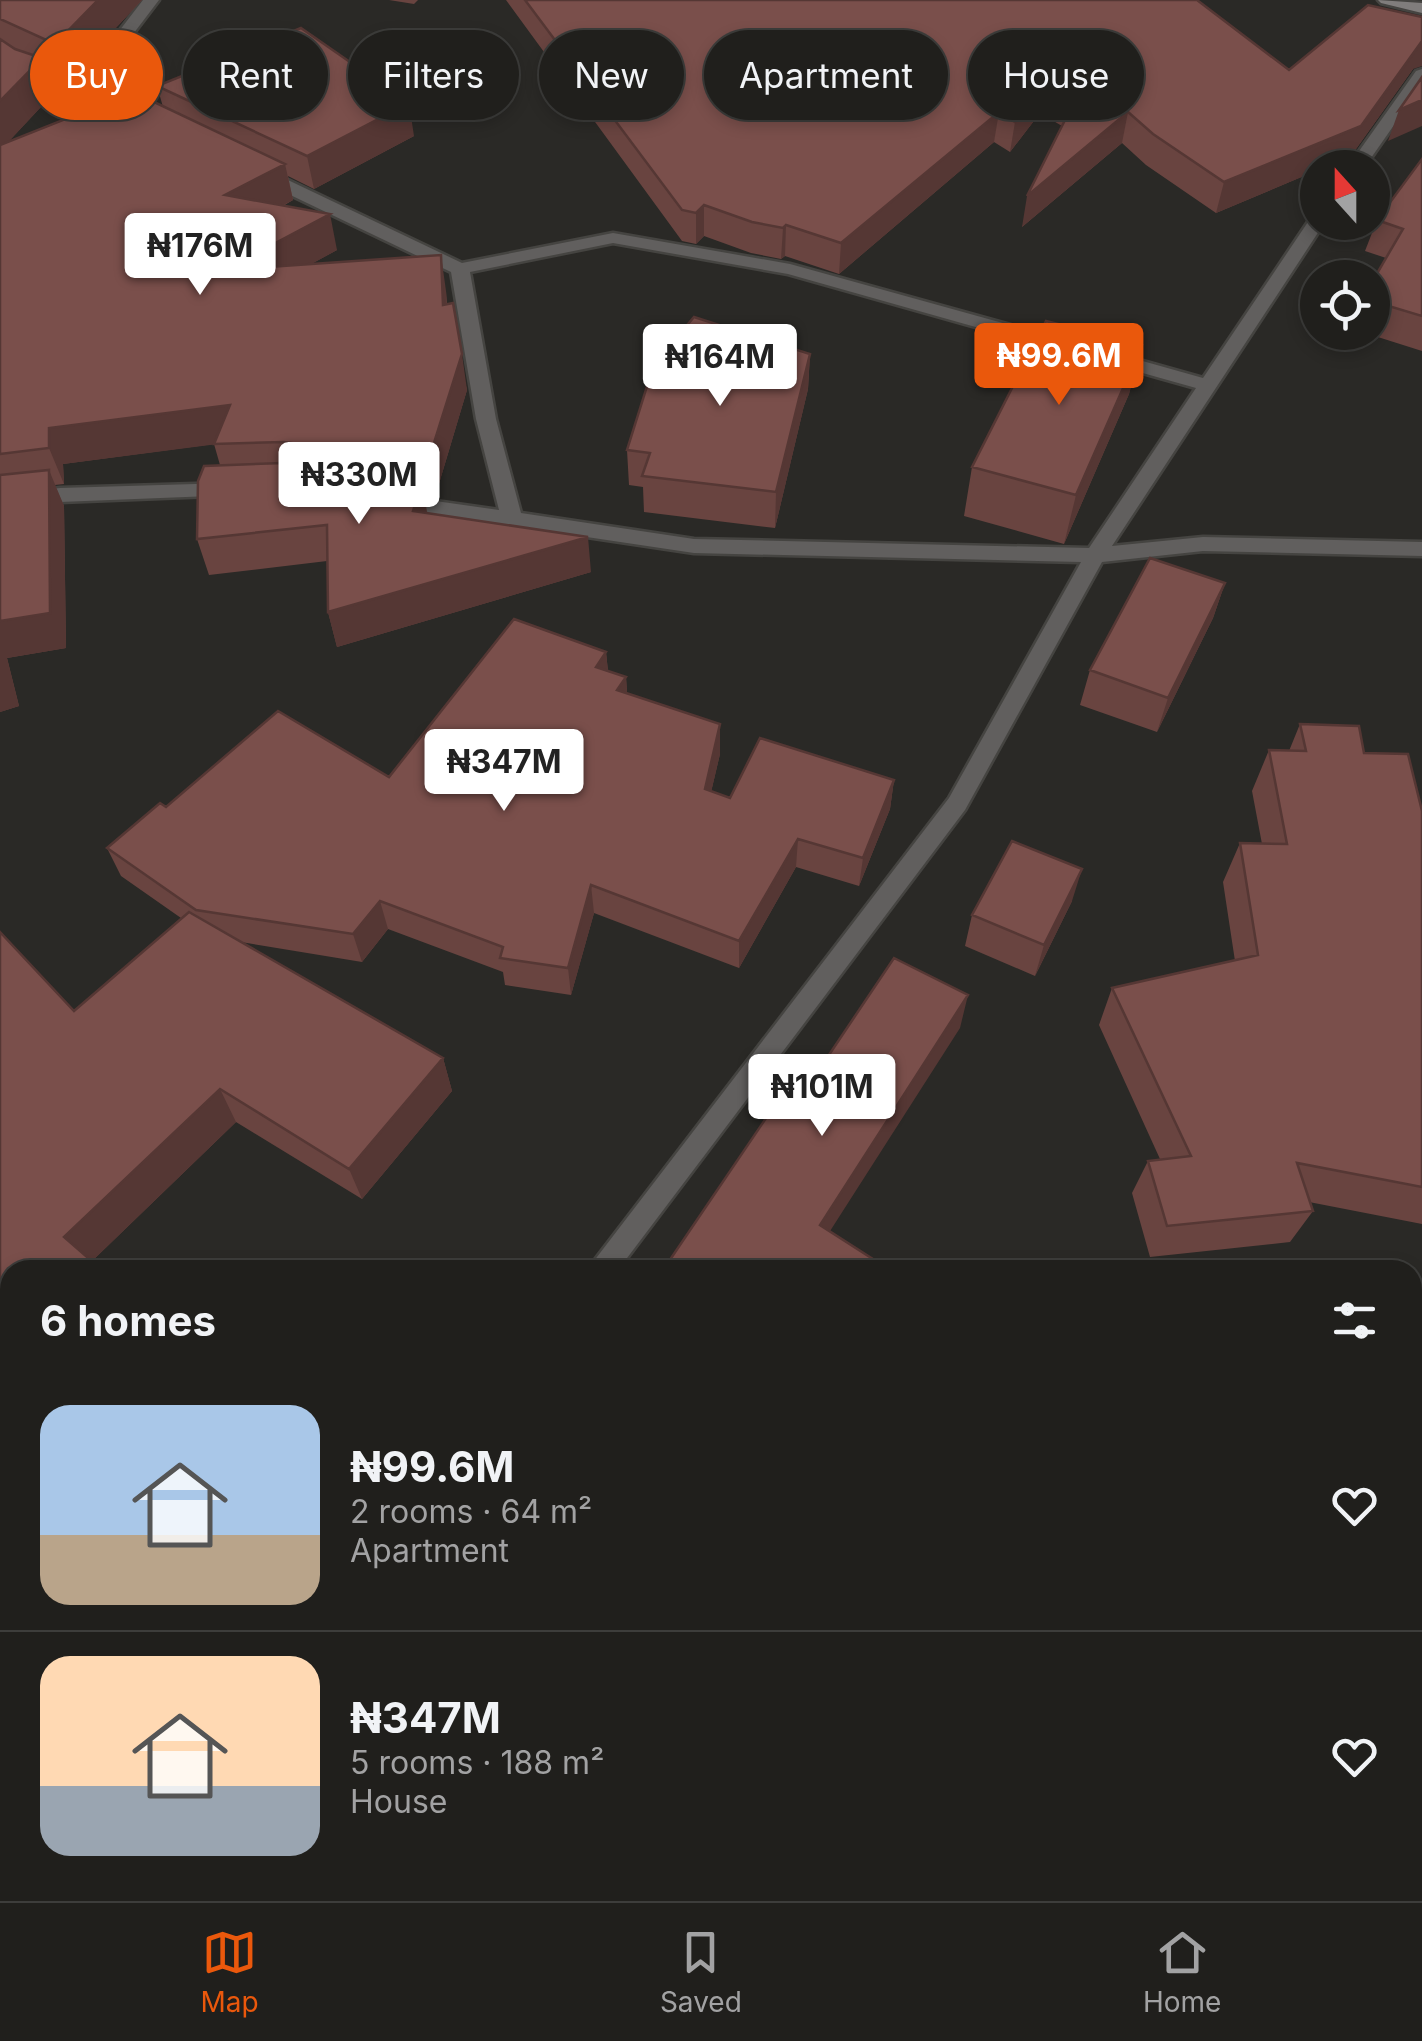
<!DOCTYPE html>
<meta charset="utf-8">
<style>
body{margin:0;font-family:Inter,sans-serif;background:#282725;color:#f1f3f6;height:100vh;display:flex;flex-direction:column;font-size:38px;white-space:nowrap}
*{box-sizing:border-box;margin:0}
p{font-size:32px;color:#a2a2a3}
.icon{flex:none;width:55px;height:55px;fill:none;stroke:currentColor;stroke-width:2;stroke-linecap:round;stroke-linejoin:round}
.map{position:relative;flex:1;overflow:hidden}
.sheet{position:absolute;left:0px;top:1260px;width:1422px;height:642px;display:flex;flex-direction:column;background:#201f1c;border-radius:30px 30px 0 0;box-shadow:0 5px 15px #0003,0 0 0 2px #3d3d3b}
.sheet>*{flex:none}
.top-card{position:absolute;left:30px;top:30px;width:1362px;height:90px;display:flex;gap:20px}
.needle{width:65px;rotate:339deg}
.fabs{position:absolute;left:1300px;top:150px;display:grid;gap:20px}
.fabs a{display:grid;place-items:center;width:90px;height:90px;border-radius:50%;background:#201f1c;box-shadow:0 5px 15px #0003,0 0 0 2px #3d3d3b;font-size:50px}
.price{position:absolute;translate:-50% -85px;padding:0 22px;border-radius:10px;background:#fff;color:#222;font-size:32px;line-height:65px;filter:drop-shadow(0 2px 5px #0008)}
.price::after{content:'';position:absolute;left:50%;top:60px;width:30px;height:22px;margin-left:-15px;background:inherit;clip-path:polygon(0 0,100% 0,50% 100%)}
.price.current{background:#ea580c;color:#fff}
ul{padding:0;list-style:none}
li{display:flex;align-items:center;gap:30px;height:250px;padding:0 40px}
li+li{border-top:2px solid #3d3d3b}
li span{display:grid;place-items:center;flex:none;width:280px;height:200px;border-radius:30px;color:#555}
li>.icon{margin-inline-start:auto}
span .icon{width:120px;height:120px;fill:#fffc;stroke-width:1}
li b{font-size:42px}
h2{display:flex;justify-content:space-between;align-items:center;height:120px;padding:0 40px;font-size:42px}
.tag{padding:0 35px;border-radius:45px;background:#201f1c;box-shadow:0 5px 15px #0003,0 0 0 2px #3d3d3b;font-size:35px;line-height:90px}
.tag.current{background:#ea580c;color:#fff}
.dock{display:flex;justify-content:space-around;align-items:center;height:140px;border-top:2px solid #3d3d3b;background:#201f1c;font-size:28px;color:#a2a2a3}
.dock a{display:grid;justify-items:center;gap:5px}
.dock .current{color:#ea580c}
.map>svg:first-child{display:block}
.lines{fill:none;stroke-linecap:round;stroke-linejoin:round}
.street-casing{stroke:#454441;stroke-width:5}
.secondary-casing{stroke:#454441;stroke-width:5}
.street{fill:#615f5e;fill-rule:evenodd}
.secondary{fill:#807d7c;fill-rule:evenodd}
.wall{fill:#694440}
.shaded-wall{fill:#553734}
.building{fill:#7a4f4b;stroke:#553734;stroke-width:2.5}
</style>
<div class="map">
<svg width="1422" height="1901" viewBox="0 0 1422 1901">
<rect width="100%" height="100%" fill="#2a2926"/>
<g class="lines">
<g class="street-casing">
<path id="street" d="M143,0H159L89,92L142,112V118H130L29,81L0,62V50L41,75L76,87Z
M1422,69V85L1364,168H1347L1416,71Z
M257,171H269L462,263L613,233L790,264L1075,343L1077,347L1068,353L788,274L613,243L470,272L496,419L521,513L694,539L1089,548L1196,388L1100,361V353L1107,351L1203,378L1312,216L1318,215V222H1325L1112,546L1203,537L1422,542V556L1203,551L1102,562L965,810L618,1270H587L949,798L1081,562L694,553L386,507V497L393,495L499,510L476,419L451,272L257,179Z
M229,483L236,485V495L60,502L0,509V495L60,488Z
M169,1892H206L203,1901H166Z"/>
</g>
<g class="secondary-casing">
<path id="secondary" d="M1378,0L1422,3V13L1381,3Z"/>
</g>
<use href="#street" class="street"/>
<use href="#secondary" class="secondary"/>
</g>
<path class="wall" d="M0,0H142L67,80L46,70L54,93L8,142L163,107L157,86L414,136L314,189L288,176L293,200L283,206L337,250L311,264L446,291L447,304L467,390L435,497L424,496L427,513L591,572L337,647L328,612L327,561L209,575L197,539L220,465L214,444L63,464L64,484L55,485L64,506L66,648L7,658L19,706L0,712Z
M389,0H418L414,4Z
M506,0H1197L1289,70L1413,69L1351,156L1324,168H1318V170L1216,213L1146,165L1122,143L1022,227L1062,126L1040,113L1010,152L994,142L839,274L785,256L781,259L751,253L704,236L696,244L682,241Z
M1422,159V351L1362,332H1372V282L1386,258L1365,251L1377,220Z
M1142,345L1129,394L1064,544L964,516L972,467Z
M810,354L808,389L775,528L644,512L643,487L629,485L627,450Z
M1225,583L1213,618L1157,732L1080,705L1090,670Z
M514,619L606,652L608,671L626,677L627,693L720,724V754L711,792L730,798L760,738L894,780L890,809L859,886L796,867L739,968L594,913L571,995L505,985L503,972L388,929L362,962L241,942L443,1058L452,1091L362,1199L236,1122L92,1261L102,1270H10V1723L0,1739V932L74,1011L181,918L121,876L107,848L160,803L166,807L278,711L389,777Z
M1300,724L1364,753L1422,811V1224L1309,1202L1313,1211L1290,1242L1150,1257L1132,1193L1148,1161L1160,1159L1099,1025L1112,988L1235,961L1223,882L1240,843L1262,844L1252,791L1269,750L1289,751Z
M1072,901L1035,976L965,946L972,915Z"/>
<path class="shaded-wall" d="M98,0H142L67,80L55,44Z
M1422,41V66L1413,69L1351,156L1324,168H1318V170L1216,213L1224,182Z
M42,58L54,93L0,151V101Z
M1046,82L1040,113L1010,152L1015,122Z
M1422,100V126L1388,141L1399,110Z
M409,103L414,136L314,189L307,156Z
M999,112L994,142L839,274L841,243Z
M1128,112L1122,143L1022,227L1027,196Z
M285,164L293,200L235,231L225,195Z
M704,205V236L696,244V213Z
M330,214L337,250L235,306L225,270Z
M786,225L785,256L781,259L783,228Z
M441,255L446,291L448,341L443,305Z
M1142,345L1129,394L1064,544L1076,495Z
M462,354L467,390L435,497L428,462Z
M810,354L808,389L775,528L776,492Z
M230,405L241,441L63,464L64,484L49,448V428Z
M49,470L64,506L66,648L7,658L19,706L0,712V621Z
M422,483L428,518L413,511Z
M588,537L591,572L337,647L328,612Z
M1225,583L1213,618L1157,732L1168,698Z
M606,652L609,682L596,667Z
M626,677L628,707L617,690Z
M720,724V754L705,818V789Z
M894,780L890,809L859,886L863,858Z
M798,839L796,867L739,968V941Z
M1082,869L1072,901L1035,976L1044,945Z
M591,885L594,913L571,995L568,968Z
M380,901L388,929L362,962L353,934Z
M968,995L960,1028L816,1253L820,1225Z
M443,1058L452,1091L362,1199L349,1169Z
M220,1089L236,1122L87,1266L64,1237Z
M10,1660V1723L0,1739V1676Z"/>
<path class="building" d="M0,0H98L55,44L0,19Z
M525,0H1197L1289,70L1368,5L1422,17V41L1361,126L1224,182L1153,134L1128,112L1027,196L1075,100L1046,82L1015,122L999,112L841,243L786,225L783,228L752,222L704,205L696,213L682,210Z
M301,28L409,103L307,156L157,86Z
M0,39L15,49L42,58L0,101Z
M1422,77V100L1399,110Z
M133,92L285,164L225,195L330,214L225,270L441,255L443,305L453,303L462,354L428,462L284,442L214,444L230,405L49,428V448L0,454V145Z
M1422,159V316L1372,301V282L1403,229L1377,220Z
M694,317L810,354L776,492L642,476L650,453L627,450L654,364Z
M1046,321L1142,345L1076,495L972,467Z
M283,463L422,483L413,511L588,537L328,612L327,525L197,539L198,481L204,466Z
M49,470L50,613L0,621V475Z
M1150,558L1225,583L1168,698L1090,670Z
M514,619L606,652L596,667L626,677L617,690L720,724L705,789L730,798L760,738L894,780L863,858L798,839L739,941L591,885L568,968L500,958L503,947L380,901L353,934L196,910L107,848L160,803L166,807L278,711L389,777Z
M1300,724L1359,726L1364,753L1408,754L1422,811V1187L1297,1163L1313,1211L1167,1226L1148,1161L1191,1156L1112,988L1258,955L1240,843L1287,844L1269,750L1306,751Z
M1012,841L1082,869L1044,945L972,915Z
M189,912L443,1058L349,1169L220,1089L64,1237L102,1270H10V1660L0,1676V932L74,1011Z
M894,958L968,995L820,1225L890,1270H663L779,1099L794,1107Z"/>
</svg>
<div class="fabs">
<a><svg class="needle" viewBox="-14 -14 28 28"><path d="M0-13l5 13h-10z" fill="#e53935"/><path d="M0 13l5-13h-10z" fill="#a2a2a3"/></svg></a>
<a><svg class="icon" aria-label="locate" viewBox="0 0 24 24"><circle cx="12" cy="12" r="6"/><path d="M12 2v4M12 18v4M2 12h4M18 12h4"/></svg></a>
</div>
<b class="price" style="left:200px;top:298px">₦176M</b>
<b class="price current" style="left:1059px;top:408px">₦99.6M</b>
<b class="price" style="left:720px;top:409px">₦164M</b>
<b class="price" style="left:359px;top:527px">₦330M</b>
<b class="price" style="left:504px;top:814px">₦347M</b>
<b class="price" style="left:822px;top:1139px">₦101M</b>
<div class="top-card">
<a class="tag current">Buy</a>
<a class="tag">Rent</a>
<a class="tag">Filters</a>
<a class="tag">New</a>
<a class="tag">Apartment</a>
<a class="tag">House</a>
</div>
<section class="sheet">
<h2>6 homes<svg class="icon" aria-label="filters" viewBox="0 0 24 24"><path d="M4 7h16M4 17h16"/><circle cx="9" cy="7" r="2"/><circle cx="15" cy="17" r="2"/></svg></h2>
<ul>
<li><span style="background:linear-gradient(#a9c7e8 65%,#b9a48a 0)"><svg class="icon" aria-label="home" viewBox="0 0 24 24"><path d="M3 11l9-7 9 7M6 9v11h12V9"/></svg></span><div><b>₦99.6M</b><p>2 rooms · 64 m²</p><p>Apartment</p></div><svg class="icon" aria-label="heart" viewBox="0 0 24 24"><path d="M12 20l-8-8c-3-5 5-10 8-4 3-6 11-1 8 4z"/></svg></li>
<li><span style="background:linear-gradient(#ffd9b3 65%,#9aa5b1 0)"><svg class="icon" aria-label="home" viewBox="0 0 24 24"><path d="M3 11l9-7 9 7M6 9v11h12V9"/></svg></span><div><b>₦347M</b><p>5 rooms · 188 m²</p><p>House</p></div><svg class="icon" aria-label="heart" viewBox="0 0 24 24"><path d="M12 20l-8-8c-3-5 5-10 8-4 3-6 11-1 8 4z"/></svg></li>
</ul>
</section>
</div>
<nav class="dock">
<a class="current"><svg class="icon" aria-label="map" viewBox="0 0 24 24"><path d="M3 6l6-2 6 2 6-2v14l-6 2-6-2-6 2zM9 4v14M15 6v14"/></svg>Map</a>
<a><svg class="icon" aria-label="saved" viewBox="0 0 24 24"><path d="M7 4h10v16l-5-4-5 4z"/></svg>Saved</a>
<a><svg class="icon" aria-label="home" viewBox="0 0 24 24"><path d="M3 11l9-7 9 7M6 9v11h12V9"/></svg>Home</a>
</nav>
